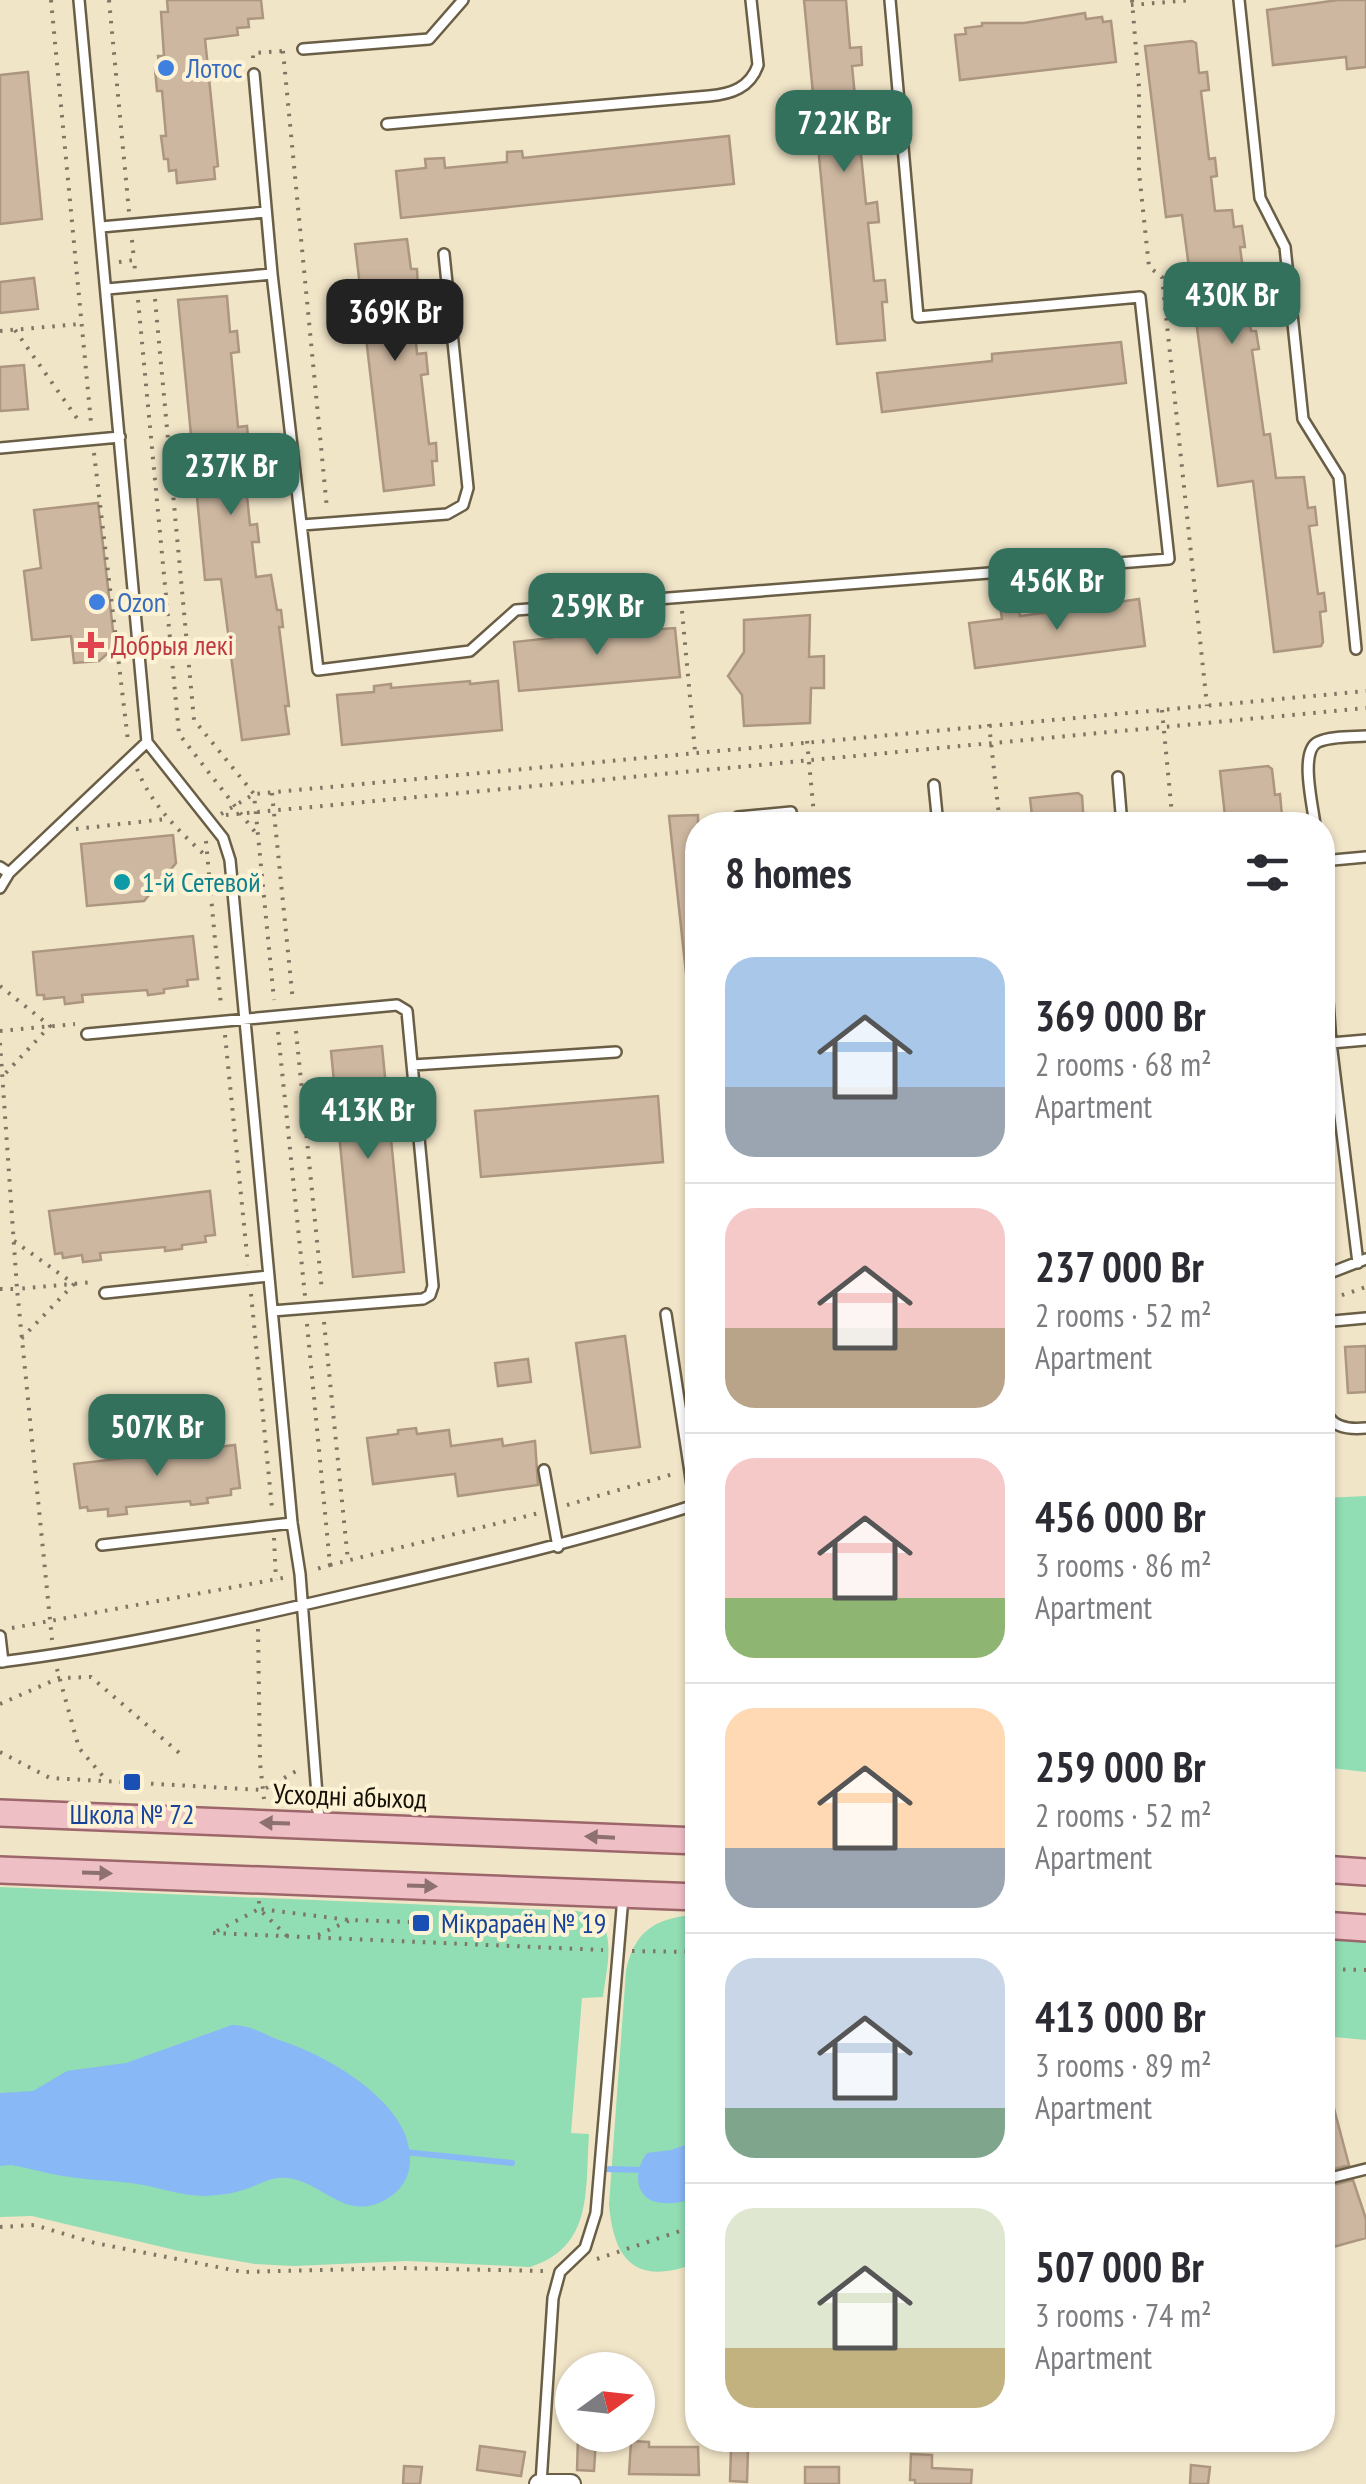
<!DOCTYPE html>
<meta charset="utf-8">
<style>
body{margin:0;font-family:"PT Sans Narrow",sans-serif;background:#f7f7f7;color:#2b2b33;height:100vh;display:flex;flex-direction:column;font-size:38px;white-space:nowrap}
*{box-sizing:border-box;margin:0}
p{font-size:32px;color:#7c7c81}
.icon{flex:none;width:55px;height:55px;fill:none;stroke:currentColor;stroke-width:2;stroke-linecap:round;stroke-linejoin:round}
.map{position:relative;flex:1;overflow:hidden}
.sheet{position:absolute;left:685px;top:812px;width:650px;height:1640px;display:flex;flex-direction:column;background:#fff;border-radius:40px;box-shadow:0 2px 8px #0004}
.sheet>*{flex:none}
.needle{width:65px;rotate:75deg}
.fabs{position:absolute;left:555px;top:2352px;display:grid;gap:20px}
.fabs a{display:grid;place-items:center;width:100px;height:100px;border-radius:50%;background:#fff;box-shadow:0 2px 8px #0004;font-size:50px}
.price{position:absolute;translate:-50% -85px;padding:0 22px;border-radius:20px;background:#33715d;color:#fff;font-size:32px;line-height:65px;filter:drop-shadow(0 2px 5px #0008)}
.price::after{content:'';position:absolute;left:50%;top:60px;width:30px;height:22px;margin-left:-15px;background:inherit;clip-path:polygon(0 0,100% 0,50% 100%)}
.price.selected{background:#222;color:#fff}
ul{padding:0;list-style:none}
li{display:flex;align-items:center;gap:30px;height:250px;padding:0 40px}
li+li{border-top:2px solid #e1e1e2}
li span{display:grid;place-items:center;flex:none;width:280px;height:200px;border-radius:30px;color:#555}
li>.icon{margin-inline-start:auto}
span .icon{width:120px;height:120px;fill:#fffc;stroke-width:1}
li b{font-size:42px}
h2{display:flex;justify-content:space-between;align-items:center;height:120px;padding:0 40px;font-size:42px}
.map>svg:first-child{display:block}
.green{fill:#91ddb4}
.water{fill:#89b8f6}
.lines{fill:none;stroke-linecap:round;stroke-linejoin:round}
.stream{stroke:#89b8f6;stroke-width:6}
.building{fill:#cdb7a0;stroke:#ac9680;stroke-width:2.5}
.lane-casing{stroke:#6a5f46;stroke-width:14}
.street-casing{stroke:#6a5f46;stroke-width:22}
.primary-casing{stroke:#9c666a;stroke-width:30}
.path{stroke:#7e7663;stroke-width:4;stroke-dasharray:2.5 8;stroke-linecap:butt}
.lane{stroke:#fff;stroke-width:9}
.street{stroke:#fff;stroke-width:18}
.primary{stroke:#efbfc6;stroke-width:25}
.oneway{fill:#8d7170}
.shop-dot{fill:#3f7fe0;stroke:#fef2d5;stroke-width:4}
.health-dot{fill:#e0444e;stroke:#fef2d5;stroke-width:4}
.culture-dot{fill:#0f9aa8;stroke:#fef2d5;stroke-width:4}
.transit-dot{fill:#1a4fb4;stroke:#fef2d5;stroke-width:4}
.labels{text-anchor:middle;stroke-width:8;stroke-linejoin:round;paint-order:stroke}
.shop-label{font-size:28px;fill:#366cbe;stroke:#fef2d5;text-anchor:start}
.health-label{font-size:28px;fill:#be3a42;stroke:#fef2d5;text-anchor:start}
.culture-label{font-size:28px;fill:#0d838f;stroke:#fef2d5;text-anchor:start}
.street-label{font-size:28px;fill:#151107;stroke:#fef2d5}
.transit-label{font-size:28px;fill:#164399;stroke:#fef2d5}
</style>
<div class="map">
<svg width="1366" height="2484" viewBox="0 0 1366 2484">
<rect width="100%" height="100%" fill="#f1e5c8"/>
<path class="green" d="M1366,1496V1772L1322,1767L1323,1498Z
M0,1887L577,1911L598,1916C616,1939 606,1970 603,1997L582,1998L571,2133L589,2134C585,2189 594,2247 530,2267L407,2261L294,2266L255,2264L179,2251L32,2216L0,2217Z
M684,1916H697V2263C639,2285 614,2265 609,2204L626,1971C633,1937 649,1921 684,1916Z
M1322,1935L1366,1939V2040L1323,2036Z"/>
<path class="water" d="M232,2025C252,2025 264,2035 282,2041C328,2056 409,2102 410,2157C411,2176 402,2191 385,2200C344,2222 324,2182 287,2178C270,2176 258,2186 243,2190C231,2194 218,2195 206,2196C180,2196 156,2186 131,2183C108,2180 85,2180 63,2176C45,2173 28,2168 11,2165L0,2166V2093L33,2091L67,2071L126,2063Z
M697,2141V2198C687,2201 675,2204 664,2203C635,2202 632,2173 647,2153L671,2150Z"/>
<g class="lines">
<path class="stream" d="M404,2152L512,2163
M603,2169L647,2170"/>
</g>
<path class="building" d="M167,0H261L263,18L248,19L249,27L237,28L238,35L205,39L218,166L214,167L215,179L177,183L176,170L169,171L168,159H164L161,136H166L162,91H157L155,69H160L158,56H164L161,12H168Z
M804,0H846L850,48L861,47L862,65L852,66L858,127L869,126L871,144L860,145L866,204L877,202L879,222L868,223L874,281L885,280L887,302H882L885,340L837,344Z
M1338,0H1366V67L1347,69L1346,57L1273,65L1267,10Z
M1085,13L1086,19L1102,17L1103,22L1111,21L1116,62L960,80L955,35L966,34L965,28L982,26V23H1024Z
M1192,41L1196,43L1199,73L1207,72L1209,90L1201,91L1209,159L1215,158L1217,176L1211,177L1215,211L1232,210L1234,227L1242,226L1245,247H1240L1251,331H1256L1259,349L1252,350L1264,435L1270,434L1276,478L1304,477L1308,508L1315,507L1317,525L1309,526L1318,594L1324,593L1326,611L1320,612L1323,642L1321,646L1274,652L1253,481L1218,486L1182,215L1166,217L1145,46Z
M28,72L42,219L0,224V75Z
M729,136L734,184L401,218L396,171L426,168L425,159L444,158L445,168L507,162V152L522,151L523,158Z
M407,239L411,269H417L418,289L412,290L417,354L426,353L428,374L421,375L429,444L436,443L437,461H432L434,485L384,491L355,244Z
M34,278L38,309L0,313V282Z
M227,296L230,332L237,331L239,352L231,353L238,427L247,426L249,447L242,448L250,525L257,524L259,542H252L256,577L271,575L277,610H281L283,627H279L289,706H285L289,734L242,740L221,579L205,580L178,300Z
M1121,342L1126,383L882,412L877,373L992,361V354Z
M24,365L28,409L0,411V367Z
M98,503L115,647L99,661L74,663L71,636L32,640L24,571L41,568L34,510Z
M1104,595L1105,604L1139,599L1145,646L975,668L969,623L1002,619L1000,606L1018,604L1020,616L1088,607L1086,597Z
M810,615L809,657L824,656V688H811L810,723L744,726L742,695L728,676L744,652V620Z
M647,627V630L675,628L680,677L519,691L514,642L552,638L551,632L568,631V635Z
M470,681V684L498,681L502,730L342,745L337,695L374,692V686L391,684V688Z
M1268,766L1272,769L1275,795L1280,794L1282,816H1274V825H1226L1220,771Z
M1078,793L1082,796L1084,825H1033L1030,798Z
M698,815V973H686L669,816Z
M173,835L176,863L144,901L87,906L81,844Z
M193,936L198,979L187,980L188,986L164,989V993L148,995L147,990L82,995L83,1002L65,1004L64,997L44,999V995H37L33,952Z
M382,1046L404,1272L353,1277L331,1051Z
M658,1096L663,1162L481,1177L475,1111Z
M210,1191L215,1235L205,1236L206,1242L182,1245V1249L165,1251V1247L100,1253L101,1260L83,1262L82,1255L63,1258L62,1253L55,1254L49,1211Z
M625,1336L640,1447L591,1453L576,1343Z
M1366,1346V1392L1348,1393L1345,1347Z
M528,1359L531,1382L498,1386L495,1363Z
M416,1428L417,1434L449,1430L451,1446L502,1439L503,1446L535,1441L538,1485L458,1496L455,1474L373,1484L367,1438L398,1434V1430Z
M235,1445L240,1488L231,1489V1495L207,1498L208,1503L191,1505L190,1501L126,1507L127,1514L108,1516V1509L88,1511L87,1507L80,1508L74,1464Z
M1328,2086L1349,2165L1322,2172V2087Z
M1353,2180L1366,2219V2238L1322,2250V2188Z
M578,2437L596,2438L594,2471L577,2470Z
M631,2441L649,2442V2447H698L699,2475L629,2474Z
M480,2446L525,2452L521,2476L477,2470Z
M731,2449H748L747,2482L730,2481Z
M911,2454L932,2455V2468L972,2470L971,2484H915V2480H910Z
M1191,2465L1210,2467L1208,2484H1190Z
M404,2466L422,2467L420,2484H403Z
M805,2467H839V2484H805Z"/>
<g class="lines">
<g class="lane-casing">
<path id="lane" d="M79,0L147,742L223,838L230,860L292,1523L300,1574L319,1821
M1239,0L1260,198L1285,247L1303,419L1339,477L1356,649
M303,49L429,39L463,0
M254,74L272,274
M387,124L709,96C731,94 750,88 758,65L751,0
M101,227L266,212
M107,289L272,274L318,670L470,651L516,610L1169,559L1140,297L918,317L890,0
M0,448L120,437
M302,525L447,514L463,505L468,488L444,254
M1118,777L1122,825
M934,785L938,825
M739,825L738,817L791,812L792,825
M1315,825C1313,806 1299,751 1318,742C1331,736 1352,737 1366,736
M1322,861L1366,857
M0,867L9,873L147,742
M0,888L9,873
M1322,918L1331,1043L1358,1263
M87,1034L397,1005L407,1011L433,1286L430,1295L423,1299L272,1311
M1331,1043L1366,1040
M413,1065L616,1052
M697,1103L698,1106
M1322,1276L1366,1259
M105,1293L269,1276
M666,1314L695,1505
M1322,1322L1366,1318
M1322,1378C1324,1413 1325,1432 1366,1428
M544,1470L558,1547
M102,1545L292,1523
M0,1636L3,1662
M0,1662C122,1647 239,1620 359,1592C473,1566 586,1540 698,1504
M1322,2180L1366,2169
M541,2483L553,2298L560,2272L585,2248L596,2213L623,1897"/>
</g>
<g class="street-casing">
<path id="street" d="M539,2484H571"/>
</g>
<g class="primary-casing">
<path id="primary" d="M0,1813L698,1841
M1322,1869L1366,1872
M0,1870L698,1897
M1322,1925L1366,1928"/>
</g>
<path class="path" d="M51,0L91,423
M109,0L129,212
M1132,0L1139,87V172L1149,267L1162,277L1207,706
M1131,5L1191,0
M283,51L327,509
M253,58V53L283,51
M132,240L134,260
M119,262L134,260L135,270
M155,299L194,720L254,794L274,1000
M138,300L179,734L255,832
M15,330L81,424
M0,331L80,324
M94,453L128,741
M682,611L695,751
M1162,710L1173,825
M989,724L1000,825
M807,741L815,825
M137,769C152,806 179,831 207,857
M272,793L293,1002
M221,814L254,794L1366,691
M226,815L1366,708
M76,829L166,819
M206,841L221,1006
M0,986L50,1026L2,1077
M0,1031L75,1024
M296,1031L322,1291
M278,1032L305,1296
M225,1035L248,1265
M0,1043L17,1289L94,1282
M14,1241L74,1284L21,1339
M1322,1241L1341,1233
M0,1289H17L52,1640
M251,1294L272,1508
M1322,1302L1366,1287
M324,1322L348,1561
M307,1324L330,1565L313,1570
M567,1505L673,1474
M274,1538L276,1580
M330,1565L539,1513
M12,1628L288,1577
M258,1629L260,1763L264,1799
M57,1669L79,1748L107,1781
M0,1704L59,1678L91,1677L184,1757
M0,1752L50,1778L263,1790L298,1770
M259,1901V1909L350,1920L472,1924L474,1942
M217,1931L259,1909L287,1936
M213,1933L603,1950
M318,1935L350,1920
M632,1951L698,1952
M1322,1969L1366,1970
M0,2227L34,2225L95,2243L243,2272L398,2268L545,2271
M597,2259L698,2225"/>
<use href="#lane" class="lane"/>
<use href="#street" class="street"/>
<use href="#primary" class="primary"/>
</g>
<defs><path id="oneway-solid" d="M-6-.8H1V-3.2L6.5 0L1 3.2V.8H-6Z" transform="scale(2.5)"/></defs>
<g class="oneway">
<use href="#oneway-solid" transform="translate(275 1823) rotate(-178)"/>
<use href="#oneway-solid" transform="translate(600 1837) rotate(-177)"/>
<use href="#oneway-solid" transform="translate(97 1873) rotate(2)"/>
<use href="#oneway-solid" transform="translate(422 1886) rotate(2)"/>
</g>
<g class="shop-dot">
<circle cx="166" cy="68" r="10"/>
<circle cx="97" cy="602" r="10"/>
</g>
<path class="health-dot" d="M86 630h10v10h10v10h-10v10h-10v-10h-10v-10h10z"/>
<circle class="culture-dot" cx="122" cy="882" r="10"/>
<g class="transit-dot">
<rect x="122" y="1772" width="20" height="20" rx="5"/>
<rect x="411" y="1913" width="20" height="20" rx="5"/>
</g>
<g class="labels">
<g class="shop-label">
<text x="186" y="78">Лотос</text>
<text x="117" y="612">Ozon</text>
</g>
<g class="health-label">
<text x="111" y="655">Добрыя лекі</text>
</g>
<g class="culture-label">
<text x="142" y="892">1-й Сетевой</text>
</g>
<g class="street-label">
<text transform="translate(350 1796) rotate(2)" y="10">Усходні абыход</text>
</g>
<g class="transit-label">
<text x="132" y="1824">Школа № 72</text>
<text x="441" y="1933" text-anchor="start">Мікрараён № 19</text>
</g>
</g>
</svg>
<div class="fabs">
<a><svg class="needle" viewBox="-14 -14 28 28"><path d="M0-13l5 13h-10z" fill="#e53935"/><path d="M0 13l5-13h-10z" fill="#7c7c81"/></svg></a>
</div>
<b class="price" style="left:844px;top:175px">722K Br</b>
<b class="price" style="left:1232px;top:347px">430K Br</b>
<b class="price selected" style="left:395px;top:364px">369K Br</b>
<b class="price" style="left:231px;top:518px">237K Br</b>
<b class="price" style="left:1057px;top:633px">456K Br</b>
<b class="price" style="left:597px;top:658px">259K Br</b>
<b class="price" style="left:368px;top:1162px">413K Br</b>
<b class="price" style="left:157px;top:1479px">507K Br</b>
<section class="sheet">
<h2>8 homes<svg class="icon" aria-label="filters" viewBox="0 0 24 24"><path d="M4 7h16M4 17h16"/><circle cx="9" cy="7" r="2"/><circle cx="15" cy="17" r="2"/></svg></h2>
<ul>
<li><span style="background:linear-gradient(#a9c7e8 65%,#9aa5b1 0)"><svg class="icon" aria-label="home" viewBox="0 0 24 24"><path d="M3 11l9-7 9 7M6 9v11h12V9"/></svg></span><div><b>369 000 Br</b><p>2 rooms · 68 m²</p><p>Apartment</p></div></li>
<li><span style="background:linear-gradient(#f6c9c9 60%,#b9a48a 0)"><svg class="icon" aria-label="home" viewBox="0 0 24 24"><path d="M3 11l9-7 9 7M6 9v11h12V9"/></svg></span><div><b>237 000 Br</b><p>2 rooms · 52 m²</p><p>Apartment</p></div></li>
<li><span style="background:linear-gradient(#f6c9c9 70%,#8fb573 0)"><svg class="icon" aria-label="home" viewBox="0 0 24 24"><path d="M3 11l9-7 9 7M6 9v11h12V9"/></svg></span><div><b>456 000 Br</b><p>3 rooms · 86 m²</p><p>Apartment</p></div></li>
<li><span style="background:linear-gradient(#ffd9b3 70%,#9aa5b1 0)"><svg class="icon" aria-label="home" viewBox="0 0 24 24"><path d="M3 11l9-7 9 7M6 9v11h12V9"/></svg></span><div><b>259 000 Br</b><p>2 rooms · 52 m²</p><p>Apartment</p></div></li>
<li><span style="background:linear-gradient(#c9d6e8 75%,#7fa58c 0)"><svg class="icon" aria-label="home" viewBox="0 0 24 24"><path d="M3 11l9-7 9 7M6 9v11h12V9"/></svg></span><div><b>413 000 Br</b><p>3 rooms · 89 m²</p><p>Apartment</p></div></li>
<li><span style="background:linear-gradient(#dfe7d0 70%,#c2b280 0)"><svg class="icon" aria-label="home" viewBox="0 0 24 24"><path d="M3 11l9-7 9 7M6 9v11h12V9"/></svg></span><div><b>507 000 Br</b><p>3 rooms · 74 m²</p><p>Apartment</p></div></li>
</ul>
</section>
</div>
